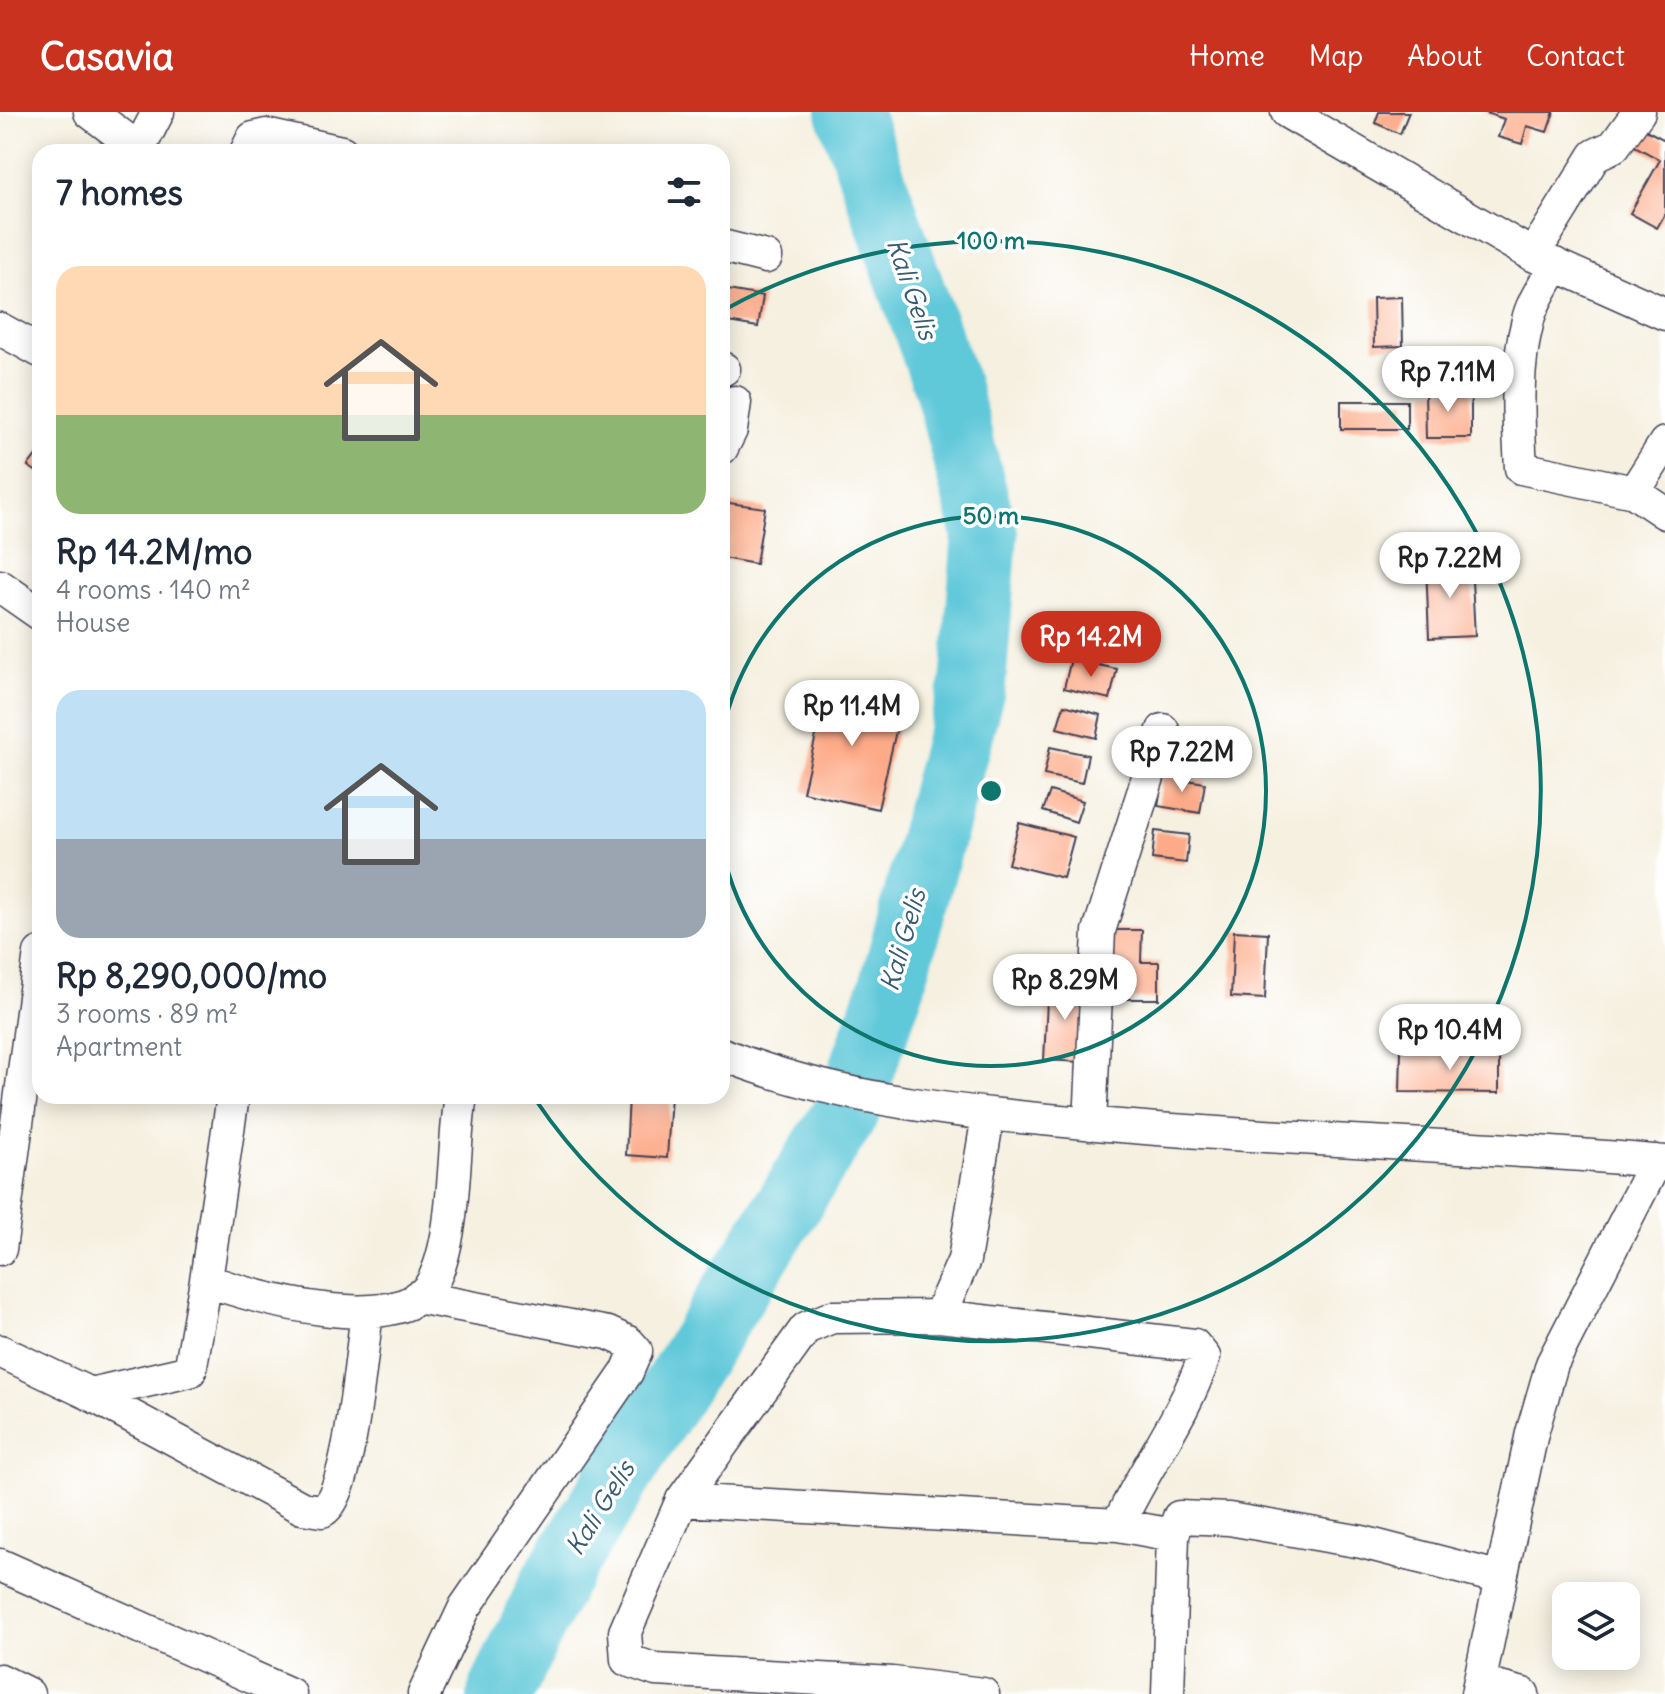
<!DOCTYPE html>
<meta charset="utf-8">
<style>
body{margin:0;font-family:Delius,sans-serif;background:#f6f6f7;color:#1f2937;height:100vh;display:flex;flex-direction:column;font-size:30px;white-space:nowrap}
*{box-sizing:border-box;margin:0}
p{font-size:26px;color:#747a83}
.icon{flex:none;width:44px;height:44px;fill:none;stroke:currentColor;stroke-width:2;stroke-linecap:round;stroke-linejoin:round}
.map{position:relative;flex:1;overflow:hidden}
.details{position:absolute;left:32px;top:32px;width:698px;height:960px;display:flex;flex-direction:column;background:#fff;border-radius:24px;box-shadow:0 4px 20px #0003}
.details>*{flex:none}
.fabs{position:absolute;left:1552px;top:1470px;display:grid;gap:16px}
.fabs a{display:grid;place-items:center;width:88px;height:88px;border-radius:16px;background:#fff;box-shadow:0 4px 20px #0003;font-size:40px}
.price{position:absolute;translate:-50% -68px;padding:0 18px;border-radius:28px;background:#fff;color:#222;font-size:26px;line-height:52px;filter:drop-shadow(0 2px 4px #0008)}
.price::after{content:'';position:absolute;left:50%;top:48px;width:24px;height:18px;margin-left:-12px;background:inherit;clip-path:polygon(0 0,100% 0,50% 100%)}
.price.selected{background:#c8321e;color:#fff}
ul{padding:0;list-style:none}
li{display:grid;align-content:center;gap:16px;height:424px;padding:0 24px}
li span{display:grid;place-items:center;height:248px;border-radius:24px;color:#555}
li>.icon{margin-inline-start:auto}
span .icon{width:144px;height:144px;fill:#fffc;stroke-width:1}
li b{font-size:34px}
h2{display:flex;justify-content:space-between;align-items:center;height:96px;padding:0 24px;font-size:34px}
header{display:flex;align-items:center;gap:48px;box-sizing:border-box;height:112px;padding:0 40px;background:#c8321e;color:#fff}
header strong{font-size:38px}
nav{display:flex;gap:44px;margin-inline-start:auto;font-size:28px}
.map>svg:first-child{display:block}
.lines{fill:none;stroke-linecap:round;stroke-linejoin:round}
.river{stroke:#5ec8d9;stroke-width:66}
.building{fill:#fdaa88}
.minor-casing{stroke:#424154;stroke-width:35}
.minor{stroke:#fff;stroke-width:32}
.ring{fill:none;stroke:#0f766e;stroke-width:4}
.labels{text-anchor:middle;stroke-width:7;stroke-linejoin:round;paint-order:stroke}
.water-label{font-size:26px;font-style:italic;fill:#375c72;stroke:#fff}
.centre{fill:#0f766e;stroke:#fff;stroke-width:4}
.ring-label{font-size:24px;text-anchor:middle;font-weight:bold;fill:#0f766e;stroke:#fff;stroke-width:7;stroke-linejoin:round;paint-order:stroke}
</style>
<header>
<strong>Casavia</strong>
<nav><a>Home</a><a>Map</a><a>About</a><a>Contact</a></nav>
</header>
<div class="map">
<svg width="1665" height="1582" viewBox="0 0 1665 1582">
<rect width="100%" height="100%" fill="#fff"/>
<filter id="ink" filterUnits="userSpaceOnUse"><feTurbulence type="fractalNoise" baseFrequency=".0125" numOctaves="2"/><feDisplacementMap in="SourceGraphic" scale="16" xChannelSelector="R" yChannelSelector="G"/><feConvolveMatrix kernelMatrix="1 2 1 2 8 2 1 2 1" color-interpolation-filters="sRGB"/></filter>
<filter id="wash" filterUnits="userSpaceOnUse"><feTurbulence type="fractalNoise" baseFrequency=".006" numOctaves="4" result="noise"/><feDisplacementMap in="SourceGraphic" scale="32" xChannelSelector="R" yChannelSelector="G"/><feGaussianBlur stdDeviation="1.8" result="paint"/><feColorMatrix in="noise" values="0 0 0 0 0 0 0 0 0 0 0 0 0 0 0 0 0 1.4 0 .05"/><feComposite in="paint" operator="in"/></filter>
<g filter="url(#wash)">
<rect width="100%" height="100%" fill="#f5f0e0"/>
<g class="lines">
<path class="river" d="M500,1582L554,1469L848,997L893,871L973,573L985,422L947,276L849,0"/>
</g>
<g id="blocks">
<path class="building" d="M1379,0H1409L1400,22L1375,11Z
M1483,0H1554L1547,20L1527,14L1522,32L1498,25L1504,7Z
M1642,16L1665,28V102L1657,116L1630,101L1660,48L1633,33Z
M722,177L763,184L758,215L722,209Z
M1402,185L1403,234L1374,235L1373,186Z
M1471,278V326H1426L1425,279Z
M1341,289H1407V317H1341Z
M40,338V362L28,354Z
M722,390L765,396L756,452L722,446Z
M1471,450L1475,524L1429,526L1426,452Z
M1071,547L1117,557L1110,587L1064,576Z
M827,576L902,593L878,697L803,680Z
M1064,593L1101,603L1096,626L1057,616Z
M1050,635L1088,643L1082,671L1044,663Z
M1163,664L1205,671L1200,701L1158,694Z
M1050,679L1083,689L1076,710L1043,699Z
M1019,711L1074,725L1063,766L1008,752Z
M1155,719L1189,723L1186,751L1152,747Z
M1108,818H1142L1141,850H1159V887H1107Z
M1234,819L1268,821L1265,887L1231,885Z
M1048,869L1086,871L1082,950L1044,948Z
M1401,938L1499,939V981L1400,980Z
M629,984H671L667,1046L626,1043Z"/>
</g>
</g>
<g filter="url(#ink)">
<use href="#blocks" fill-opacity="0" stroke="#424154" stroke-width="2"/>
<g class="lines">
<g class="minor-casing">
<path id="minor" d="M90,0L139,37L158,0
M1287,0L1533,143L1665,202
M246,40L253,26L266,23L342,40
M722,134L766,145
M1533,143L1595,43L1614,34L1639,0
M1555,152C1547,170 1532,189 1528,208C1515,258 1518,305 1521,356L1634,380L1665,401
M0,217L40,239
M722,257H724
M722,336L731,318L735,290
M1634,380L1665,331
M0,474L40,502
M722,942C841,990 970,1001 1096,1012C1286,1029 1476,1032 1665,1050
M233,984L206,1168C253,1186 401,1227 432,1171C457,1126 452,1037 461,984
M1090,1012L1099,819L1163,618
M0,1137L40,841
M417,1185L608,1221L628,1230L636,1239L627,1260L465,1495L424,1582
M939,1204L1194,1233L1204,1245C1184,1305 1144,1356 1118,1413
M0,1239L90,1282L302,1396L322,1399C350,1387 362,1235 367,1200
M90,1282L190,1259L206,1168
M682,1388L1118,1413L1173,1423L1168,1582
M1173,1423L1179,1405L1229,1407L1362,1430L1501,1466L1532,1321L1552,1252L1656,1049
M0,1453L290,1582
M0,1568L28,1582
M1480,1571L1523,1582
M983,1582L893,1571L656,1558L627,1548L625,1520L682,1388L806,1216L832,1205L939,1204L964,1148L988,1004
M1477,1582L1501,1466"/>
</g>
<use href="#minor" class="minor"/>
</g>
</g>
<g class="ring">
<path d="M722 622A275 275 0 1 1 722 736"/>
<path d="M724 198A550 550 0 1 1 535 987"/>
</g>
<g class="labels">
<g class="water-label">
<text transform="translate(912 177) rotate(71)" y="9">Kali Gelis</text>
<text transform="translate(903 828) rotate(-74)" y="9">Kali Gelis</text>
<text transform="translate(600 1396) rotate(-58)" y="9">Kali Gelis</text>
</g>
</g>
<circle cx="991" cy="679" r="12" class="centre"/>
<g class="ring-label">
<text x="991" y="137">100 m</text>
<text x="991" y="412">50 m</text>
</g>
</svg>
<div class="fabs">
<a><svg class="icon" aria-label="layers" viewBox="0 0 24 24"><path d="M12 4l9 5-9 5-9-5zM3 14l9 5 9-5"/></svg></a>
</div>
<b class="price" style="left:1448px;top:302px">Rp 7.11M</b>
<b class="price" style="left:1450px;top:488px">Rp 7.22M</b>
<b class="price selected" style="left:1091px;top:567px">Rp 14.2M</b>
<b class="price" style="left:852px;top:636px">Rp 11.4M</b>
<b class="price" style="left:1182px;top:682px">Rp 7.22M</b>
<b class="price" style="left:1065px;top:910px">Rp 8.29M</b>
<b class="price" style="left:1450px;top:960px">Rp 10.4M</b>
<section class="details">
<h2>7 homes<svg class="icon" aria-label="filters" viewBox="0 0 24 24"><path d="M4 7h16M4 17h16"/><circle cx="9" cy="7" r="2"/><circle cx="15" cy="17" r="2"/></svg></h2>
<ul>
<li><span style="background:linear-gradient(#ffd9b3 60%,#8fb573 0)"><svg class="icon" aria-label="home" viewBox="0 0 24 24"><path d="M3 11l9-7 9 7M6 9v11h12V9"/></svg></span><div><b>Rp 14.2M/mo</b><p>4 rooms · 140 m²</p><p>House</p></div></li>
<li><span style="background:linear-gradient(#bfe0f5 60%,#9aa5b1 0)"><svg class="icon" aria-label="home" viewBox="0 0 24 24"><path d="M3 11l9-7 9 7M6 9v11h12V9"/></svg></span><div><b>Rp 8,290,000/mo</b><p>3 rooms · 89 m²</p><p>Apartment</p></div></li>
</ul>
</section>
</div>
